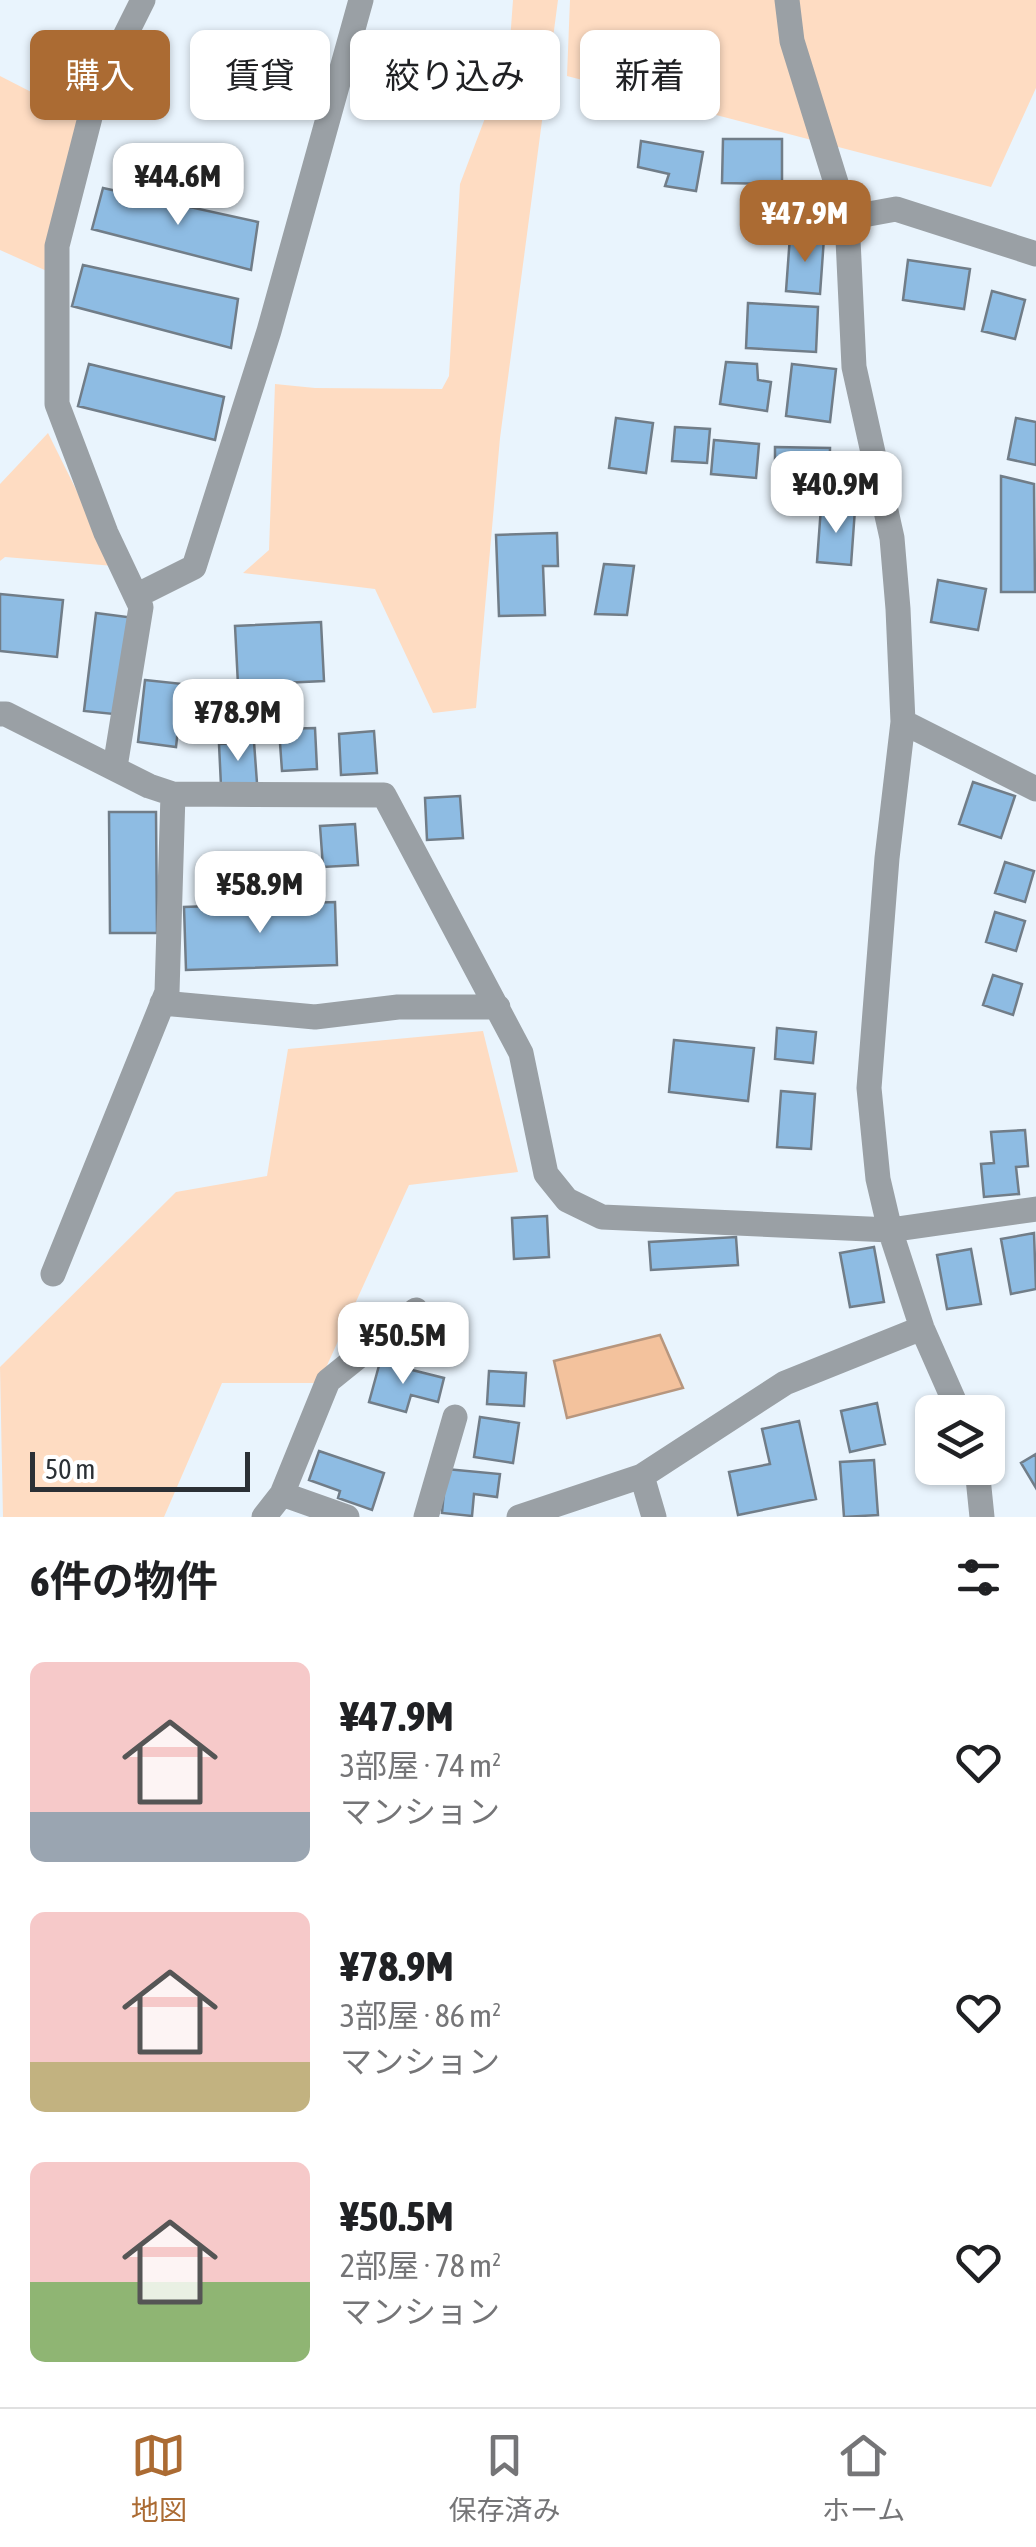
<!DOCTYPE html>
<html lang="ja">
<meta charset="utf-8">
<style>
body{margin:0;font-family:"Asap Condensed","Noto Sans JP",sans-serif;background:#f6f6f6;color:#202124;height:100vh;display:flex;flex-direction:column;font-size:38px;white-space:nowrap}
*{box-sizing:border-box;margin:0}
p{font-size:32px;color:#757577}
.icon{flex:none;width:55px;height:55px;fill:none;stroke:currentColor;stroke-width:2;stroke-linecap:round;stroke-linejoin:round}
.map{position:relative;height:1517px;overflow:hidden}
.details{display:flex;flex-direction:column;background:#fff;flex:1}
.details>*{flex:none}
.banner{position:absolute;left:30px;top:30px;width:978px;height:90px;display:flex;gap:20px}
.fabs{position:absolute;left:915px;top:1395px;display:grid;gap:20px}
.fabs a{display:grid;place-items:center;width:90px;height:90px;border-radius:15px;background:#fff;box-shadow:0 2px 8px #0004;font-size:50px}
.scale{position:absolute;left:30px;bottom:25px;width:220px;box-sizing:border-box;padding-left:10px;border:5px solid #2b3035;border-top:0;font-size:28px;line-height:35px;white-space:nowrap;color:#2b3035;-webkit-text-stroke:8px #fff;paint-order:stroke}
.price{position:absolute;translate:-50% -85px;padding:0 22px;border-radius:20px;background:#fff;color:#222;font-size:32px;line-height:65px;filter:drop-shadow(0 2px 5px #0008)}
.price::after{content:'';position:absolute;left:50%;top:60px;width:30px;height:22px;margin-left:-15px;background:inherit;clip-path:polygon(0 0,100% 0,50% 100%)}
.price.on{background:#ab6b33;color:#fff}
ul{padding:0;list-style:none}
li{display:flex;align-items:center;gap:30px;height:250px;padding:0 30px}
li span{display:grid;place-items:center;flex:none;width:280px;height:200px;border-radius:15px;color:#555}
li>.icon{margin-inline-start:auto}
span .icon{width:120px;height:120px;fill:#fffc;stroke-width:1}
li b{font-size:42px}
h2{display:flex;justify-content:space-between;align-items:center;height:120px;padding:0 30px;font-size:42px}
.pill{padding:0 35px;border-radius:15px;background:#fff;box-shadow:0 2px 8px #0004;font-size:35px;line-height:90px}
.pill.on{background:#ab6b33;color:#fff}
.dock{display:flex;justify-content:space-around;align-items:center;height:140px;border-top:2px solid #e0e0e0;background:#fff;font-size:28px;color:#757577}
.dock a{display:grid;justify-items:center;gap:5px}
.dock .on{color:#ab6b33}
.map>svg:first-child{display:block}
.green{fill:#fedcc2}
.water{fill:#f3c29d;stroke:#b7967e;stroke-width:2.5}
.building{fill:#8ebce3;stroke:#717d88;stroke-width:2.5}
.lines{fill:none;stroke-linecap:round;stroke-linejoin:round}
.minor{stroke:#9aa0a5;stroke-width:25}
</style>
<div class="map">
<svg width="1036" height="1517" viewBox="0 0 1036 1517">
<rect width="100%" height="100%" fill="#e9f4fd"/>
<path class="green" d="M513,0H558L500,438L476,708L433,713L375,589L243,573L269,550L275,384L315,388L442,389L449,376L460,184L509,55Z
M570,0H1036V88L991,187L567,76Z
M0,76L84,119L49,272L0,250Z
M48,433L114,566L5,557L0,561V484Z
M483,1031L518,1172L409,1185L319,1383H222L164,1517H3L0,1367L176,1192L267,1176L288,1049Z"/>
<path class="water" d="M660,1335L683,1388L567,1418L554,1361Z"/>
<path class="building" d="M723,139H782V184L722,183Z
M641,141L703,152L696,191L665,186L669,174L638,167Z
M103,188L258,222L251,270L92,229Z
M790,236L824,238L820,294L786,291Z
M908,260L970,269L964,309L903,300Z
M83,265L238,299L231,348L72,306Z
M992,291L1025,300L1015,339L982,331Z
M748,303L818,307L816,352L746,348Z
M726,362L757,364L758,380L771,382L767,411L720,404Z
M89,364L224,397L215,440L78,406Z
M792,364L836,369L830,422L786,416Z
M616,418L653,423L646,473L609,468Z
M1016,418L1036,422V465L1008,459Z
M675,427L710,429L707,463L672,461Z
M714,440L759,444L756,478L711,474Z
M775,447L830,448L829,494L775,492Z
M1001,476L1034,484L1035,592H1001Z
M821,507L855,509L851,565L817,562Z
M557,533L558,566H543L545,615L499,616L496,535Z
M604,564L634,566L627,615L595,614Z
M938,580L986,589L978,630L931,622Z
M0,594L63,600L57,657L0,651Z
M96,613L135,618L123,715L84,711Z
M321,622L324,681L238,685L235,626Z
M145,680L183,684L176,747L138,742Z
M315,728L317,769L282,771L279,729Z
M374,731L377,773L341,775L339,734Z
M254,742L257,783L221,786L219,744Z
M973,782L1015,796L1001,838L959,824Z
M460,796L463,838L427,840L425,798Z
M109,812H156L157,933H110Z
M355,824L358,865L323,867L320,826Z
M1005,862L1034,871L1025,902L995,893Z
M335,902L337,965L186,970L184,907Z
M995,912L1025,921L1016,951L986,942Z
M993,975L1022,984L1013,1015L983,1005Z
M777,1028L816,1032L813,1063L775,1059Z
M674,1040L754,1048L748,1101L669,1092Z
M781,1091L815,1094L811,1149L777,1147Z
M1025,1130L1028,1166L1016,1167L1019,1194L984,1197L981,1164L994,1163L991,1132Z
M547,1216L549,1257L514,1259L512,1218Z
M1034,1233L1036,1289L1011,1294L1001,1239Z
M736,1237L738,1265L651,1270L649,1242Z
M874,1247L884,1302L850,1307L840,1253Z
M971,1249L981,1304L947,1309L937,1255Z
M380,1362L444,1378L438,1402L411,1395L406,1412L369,1402Z
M489,1371L526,1373L524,1406L487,1404Z
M877,1403L885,1444L850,1452L841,1411Z
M480,1417L519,1423L513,1463L474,1457Z
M799,1421L816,1499L738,1515L729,1472L770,1464L762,1429Z
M319,1451L384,1473L372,1510L338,1498L340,1491L309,1480Z
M1036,1454V1488L1021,1463Z
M874,1460L878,1515L844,1517L840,1462Z
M446,1469L500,1474L497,1497L474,1494L472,1516L442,1513Z"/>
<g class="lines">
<path class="minor" d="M787,0L792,41L847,218L854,367L892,538L898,609L903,722L887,858L869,1088L878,1179L890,1230L922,1328L959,1412
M847,218L896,209L1036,254
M136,596L194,567L269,331L361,0
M0,714H6L149,786L173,794L384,795L521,1053L546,1174L567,1200L602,1217L890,1230L1036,1209
M903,722L1036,789
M115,767L141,607L106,533L57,404V246L96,94L143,0
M162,1003L315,1017L398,1007H498
M53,1274L167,992L173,794
M977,1468L982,1517
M642,1476L654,1517
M282,1494L328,1381L416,1310
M264,1517L282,1494L347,1517
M426,1517L455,1417
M519,1517L642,1476L785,1383L922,1328"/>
</g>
</svg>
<div class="fabs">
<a><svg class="icon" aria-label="layers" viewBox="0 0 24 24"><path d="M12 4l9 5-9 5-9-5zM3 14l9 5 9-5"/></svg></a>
</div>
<div class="scale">50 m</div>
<b class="price" style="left:178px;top:228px">¥44.6M</b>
<b class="price on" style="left:805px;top:265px">¥47.9M</b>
<b class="price" style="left:836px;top:536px">¥40.9M</b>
<b class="price" style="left:238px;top:764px">¥78.9M</b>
<b class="price" style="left:260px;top:936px">¥58.9M</b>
<b class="price" style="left:403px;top:1387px">¥50.5M</b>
<div class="banner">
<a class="pill on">購入</a>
<a class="pill">賃貸</a>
<a class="pill">絞り込み</a>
<a class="pill">新着</a>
</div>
</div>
<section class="details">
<h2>6件の物件<svg class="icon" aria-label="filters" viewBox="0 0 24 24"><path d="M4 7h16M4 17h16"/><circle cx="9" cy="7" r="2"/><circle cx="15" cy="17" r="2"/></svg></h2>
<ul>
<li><span style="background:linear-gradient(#f6c9c9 75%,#9aa5b1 0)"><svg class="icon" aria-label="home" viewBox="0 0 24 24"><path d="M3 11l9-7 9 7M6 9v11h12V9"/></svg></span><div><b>¥47.9M</b><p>3部屋 · 74 m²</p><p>マンション</p></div><svg class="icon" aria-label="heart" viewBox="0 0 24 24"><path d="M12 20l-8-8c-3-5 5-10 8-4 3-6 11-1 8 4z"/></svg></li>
<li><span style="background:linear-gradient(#f6c9c9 75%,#c2b280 0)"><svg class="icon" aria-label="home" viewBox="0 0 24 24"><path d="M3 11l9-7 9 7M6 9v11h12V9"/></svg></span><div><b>¥78.9M</b><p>3部屋 · 86 m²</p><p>マンション</p></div><svg class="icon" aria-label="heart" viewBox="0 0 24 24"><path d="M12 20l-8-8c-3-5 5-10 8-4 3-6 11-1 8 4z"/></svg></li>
<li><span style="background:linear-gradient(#f6c9c9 60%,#8fb573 0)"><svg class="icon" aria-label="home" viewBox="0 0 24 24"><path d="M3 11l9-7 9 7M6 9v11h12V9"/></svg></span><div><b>¥50.5M</b><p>2部屋 · 78 m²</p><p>マンション</p></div><svg class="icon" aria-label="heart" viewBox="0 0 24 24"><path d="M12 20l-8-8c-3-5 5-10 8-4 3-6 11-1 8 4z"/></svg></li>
</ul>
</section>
<nav class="dock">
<a class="on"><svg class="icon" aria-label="map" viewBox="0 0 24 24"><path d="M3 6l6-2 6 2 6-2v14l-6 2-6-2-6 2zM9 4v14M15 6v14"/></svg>地図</a>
<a><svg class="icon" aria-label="saved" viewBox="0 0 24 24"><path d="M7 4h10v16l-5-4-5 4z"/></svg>保存済み</a>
<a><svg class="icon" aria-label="home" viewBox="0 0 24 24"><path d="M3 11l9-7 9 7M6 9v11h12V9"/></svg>ホーム</a>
</nav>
